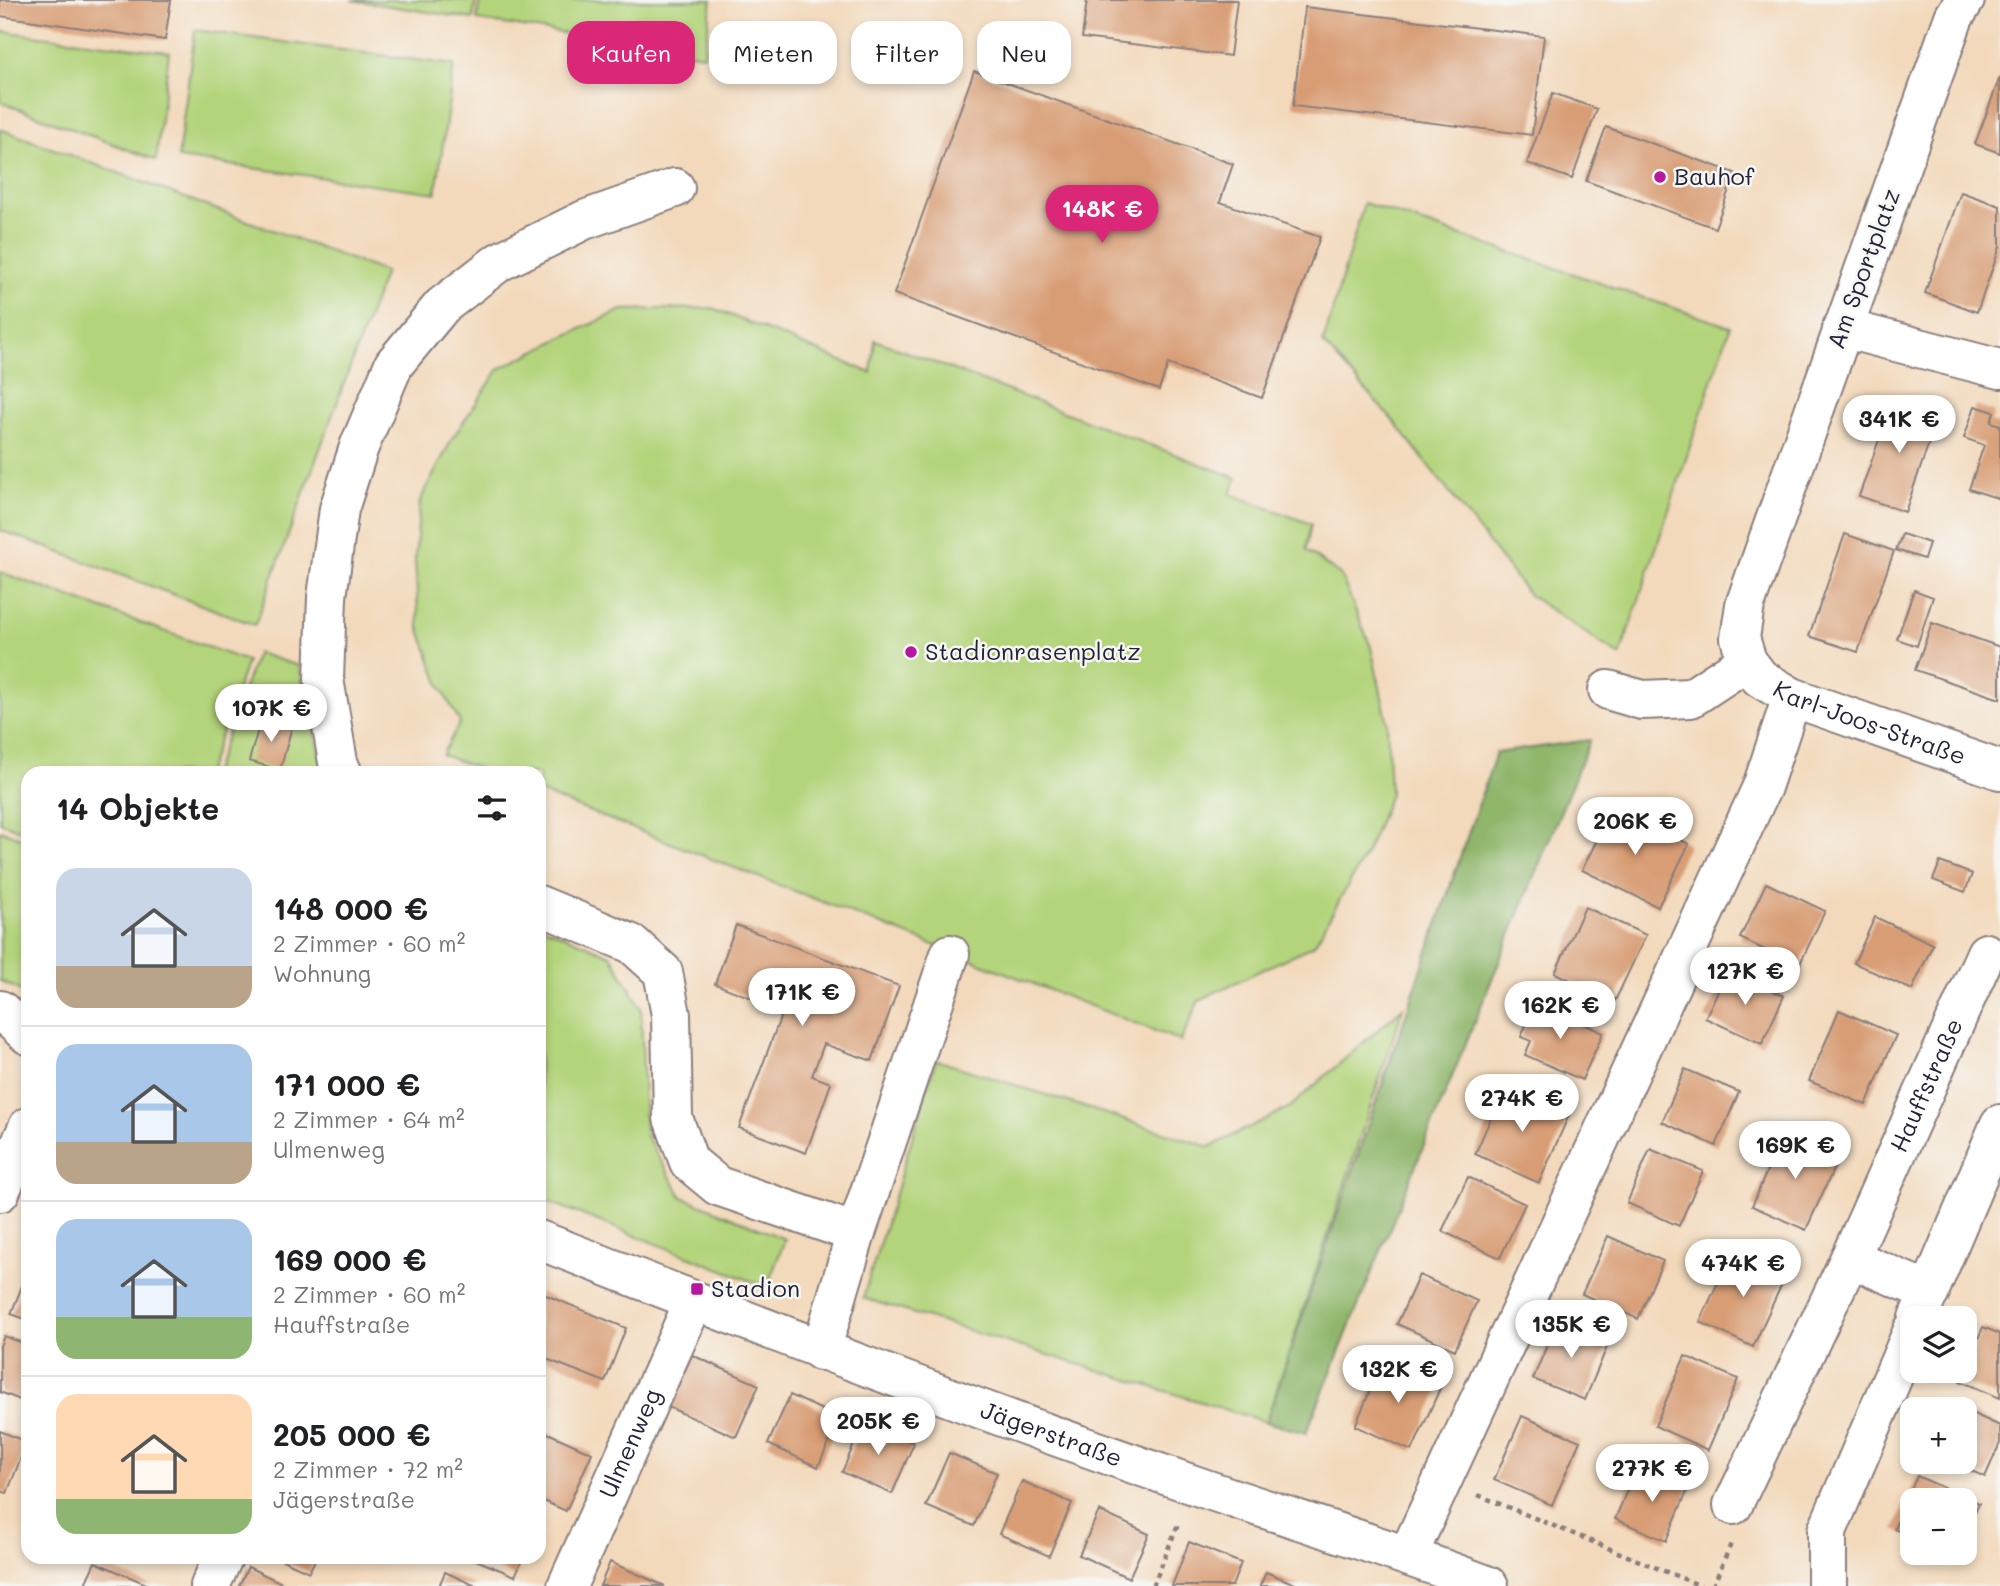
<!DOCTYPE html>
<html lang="de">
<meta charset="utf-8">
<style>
body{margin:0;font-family:Mali,sans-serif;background:#f2f2f2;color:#202124;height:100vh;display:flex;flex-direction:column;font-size:26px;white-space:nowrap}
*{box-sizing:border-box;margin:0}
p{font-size:23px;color:#757577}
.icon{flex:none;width:38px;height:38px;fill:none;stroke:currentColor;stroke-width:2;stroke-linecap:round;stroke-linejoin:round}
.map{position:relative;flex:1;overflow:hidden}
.panel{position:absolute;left:21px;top:766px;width:525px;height:798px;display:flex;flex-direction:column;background:#fff;border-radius:21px;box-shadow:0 4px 10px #0003}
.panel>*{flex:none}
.guide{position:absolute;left:567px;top:21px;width:665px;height:63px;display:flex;gap:14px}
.buttons{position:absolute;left:1900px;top:1306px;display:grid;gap:14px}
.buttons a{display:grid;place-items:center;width:77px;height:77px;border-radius:14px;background:#fff;box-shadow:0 4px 10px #0003;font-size:35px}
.price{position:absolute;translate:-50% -60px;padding:0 16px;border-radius:24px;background:#fff;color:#222;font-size:23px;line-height:46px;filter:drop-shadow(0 2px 4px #0008)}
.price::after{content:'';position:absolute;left:50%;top:42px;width:21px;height:16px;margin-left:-10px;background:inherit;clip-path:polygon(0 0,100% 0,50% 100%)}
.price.on{background:#db2777;color:#fff}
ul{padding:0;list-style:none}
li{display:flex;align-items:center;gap:21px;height:175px;padding:0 35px}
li+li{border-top:2px solid #e0e0e0}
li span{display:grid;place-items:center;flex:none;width:196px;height:140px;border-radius:21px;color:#555}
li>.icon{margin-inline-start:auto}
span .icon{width:84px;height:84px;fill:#fffc;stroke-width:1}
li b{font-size:30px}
h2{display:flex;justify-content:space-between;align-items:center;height:84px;padding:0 35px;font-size:30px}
.tag{padding:0 24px;border-radius:21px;background:#fff;box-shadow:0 4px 10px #0003;font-size:24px;line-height:63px}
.tag.on{background:#db2777;color:#fff}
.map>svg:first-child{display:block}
.green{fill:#b4d47b;stroke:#6b7b5b;stroke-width:2}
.forest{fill:#8fb66b;stroke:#586c53;stroke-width:2}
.building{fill:#d89d74}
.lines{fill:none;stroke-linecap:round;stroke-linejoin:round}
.minor-casing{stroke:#8a7e7b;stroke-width:42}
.path{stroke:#8a7e7b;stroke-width:4.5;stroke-dasharray:5 5;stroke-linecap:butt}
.minor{stroke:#fff;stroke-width:38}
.poi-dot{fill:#b5179e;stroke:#f6f6f2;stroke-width:2.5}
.labels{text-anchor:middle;stroke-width:5;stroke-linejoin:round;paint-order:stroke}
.poi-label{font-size:24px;fill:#22223b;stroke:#f6f6f2;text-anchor:start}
.street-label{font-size:24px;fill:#22223b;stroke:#f6f6f2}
</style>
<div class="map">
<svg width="2000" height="1586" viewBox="0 0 2000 1586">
<rect width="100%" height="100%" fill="#f6f6f2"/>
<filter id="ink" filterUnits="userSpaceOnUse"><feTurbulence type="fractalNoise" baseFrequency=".0143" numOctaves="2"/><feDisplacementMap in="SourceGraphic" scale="14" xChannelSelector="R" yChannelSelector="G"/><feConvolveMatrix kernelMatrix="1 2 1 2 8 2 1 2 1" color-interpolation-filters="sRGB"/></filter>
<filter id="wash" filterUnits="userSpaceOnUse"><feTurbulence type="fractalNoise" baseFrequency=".00686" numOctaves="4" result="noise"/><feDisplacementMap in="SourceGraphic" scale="28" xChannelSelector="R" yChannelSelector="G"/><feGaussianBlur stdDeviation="1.57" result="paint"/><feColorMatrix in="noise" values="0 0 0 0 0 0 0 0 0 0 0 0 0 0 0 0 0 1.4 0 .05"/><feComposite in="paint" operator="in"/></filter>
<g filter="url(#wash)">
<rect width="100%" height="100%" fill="#f3d9bb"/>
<path class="green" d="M351,0H476L473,19Z
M480,0H712L704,55L477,20Z
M195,30L454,65L436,193L178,158Z
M0,31L169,52L156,160L0,102Z
M0,129L385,272L255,625L0,530Z
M1364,203L1730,327L1620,656L1530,596L1396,424L1323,343Z
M713,308L871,373L875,340L1237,478L1231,494L1311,524L1306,550L1341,576L1371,647L1387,720L1390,794L1367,852L1314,945L1199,1000L1181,1041L539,792V774L491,773L442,755L460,722L440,686L419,627L415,560L420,501L452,439L499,369L561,338L622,310Z
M0,572L247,661L207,773L28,774V833L0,822Z
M257,653L299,666L324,773L213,774Z
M0,830L28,841V994L0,981Z
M539,925L611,955L641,1008L645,1134L682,1197L785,1239L767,1287L539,1198Z
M1403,1008L1266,1422L863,1298L936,1060L1210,1147L1290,1107Z"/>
<path class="forest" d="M1590,740L1306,1433L1266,1422L1496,753Z"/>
<g id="blocks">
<path class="building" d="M0,0H171L165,40L0,16Z
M1087,0H1237L1230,56L1082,38Z
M1305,7L1544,36L1532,135L1293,106Z
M974,71L1233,164L1220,202L1320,237L1262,398L1168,364L1159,390L894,294Z
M2000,77V153L1975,144Z
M1553,93L1597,109L1572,179L1527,163Z
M1606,127L1735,173L1715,228L1586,181Z
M1961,192L2000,206V247L1977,312L1925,293Z
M1894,398L1939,414L1905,512L1859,496Z
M1975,406L1994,412L1991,422L2000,425V499L1969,489L1984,445L1964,438Z
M1845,534L1894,551L1858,652L1809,636Z
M1902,534L1929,543L1924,559L1896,550Z
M1914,590L1933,597L1917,646L1897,639Z
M1932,623L2000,647V699L1915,670Z
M261,719L292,727L280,770L249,761Z
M1613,807L1689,844L1658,907L1582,870Z
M1940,862L1972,874L1965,892L1933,880Z
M1766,883L1825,911L1799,966L1740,938Z
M1585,907L1646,935L1615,1001L1555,973Z
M1875,917L1933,944L1912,990L1854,963Z
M736,925L899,986L872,1061L824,1044L812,1076L831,1083L806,1153L739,1128L783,1010L715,984Z
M1728,970L1784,996L1762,1044L1705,1018Z
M1536,1001L1603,1033L1582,1080L1525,1055L1531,1041L1521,1037Z
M1839,1010L1896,1035L1866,1105L1809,1081Z
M1685,1069L1739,1092L1716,1146L1662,1122Z
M1505,1086L1569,1115L1539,1183L1475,1154Z
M1783,1133L1839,1157L1806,1230L1752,1206Z
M1650,1149L1703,1171L1679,1226L1627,1203Z
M1468,1177L1525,1204L1500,1258L1442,1231Z
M1608,1236L1663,1261L1638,1319L1582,1294Z
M1732,1251L1786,1275L1753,1347L1700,1322Z
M28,1271V1320L11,1314Z
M1419,1275L1477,1301L1455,1350L1397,1324Z
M539,1292L626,1328L605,1382L539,1356Z
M1557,1321L1609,1342L1585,1400L1533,1379Z
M1983,1327L2000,1334V1398L1960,1381Z
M4,1336L28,1345V1403L0,1392V1346Z
M692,1355L759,1385L736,1437L668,1407Z
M1685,1356L1738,1379L1708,1450L1655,1426Z
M1384,1358L1442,1384L1412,1451L1355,1426Z
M790,1395L840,1418L818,1467L768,1444Z
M1965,1410L2000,1426V1443L1985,1477L1949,1461H1965Z
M1522,1416L1580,1441L1552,1505L1494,1480Z
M864,1421L914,1443L892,1494L842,1472Z
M539,1429L592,1453L566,1511L539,1499Z
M0,1431L27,1442L7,1493L0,1491Z
M949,1453L997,1473L974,1526L926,1506Z
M1637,1467L1688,1489L1666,1541L1615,1519Z
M1917,1476L1979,1503L1965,1534V1500H1913V1537L1894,1529Z
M1022,1481L1072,1503L1049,1556L999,1534Z
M1099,1511L1149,1534L1129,1578L1079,1555Z
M1189,1542L1241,1563L1232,1586H1172Z
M278,1558H316L309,1572Z
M471,1558H523L515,1576Z
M95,1562L151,1586H84Z
M610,1562L665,1586H600Z
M248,1567L288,1586H239Z
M445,1572L476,1586H439Z
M1266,1572L1300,1586H1260Z"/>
</g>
</g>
<g filter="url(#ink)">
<use href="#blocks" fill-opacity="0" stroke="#8a7e7b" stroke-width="2"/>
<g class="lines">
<g class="minor-casing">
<g id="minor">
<path id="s1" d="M1965,0L1954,17L1745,605L1740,638L1747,661L1760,678L1792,697L2000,770"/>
<path d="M1842,328L2000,369"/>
<path d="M1608,690L1642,700L1691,698L1747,661"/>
<path d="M343,774L338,762L324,679L327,597L339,509L359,447L394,364L442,306L499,262L584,220L675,188"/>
<path d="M539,905L632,944L663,972L671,1015L673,1118L689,1162L718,1186L856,1233"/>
<path d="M0,1010L28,1035"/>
<path d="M0,1192L28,1127"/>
<path id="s2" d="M539,1240C756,1325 973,1409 1194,1485C1292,1519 1392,1548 1489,1586"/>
<path d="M1850,1258L1930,1292"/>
<path d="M1918,1318L2000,1124"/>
<path d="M821,1351L856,1233L950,954"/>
<path id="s3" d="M1733,1505L1850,1258L1986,953"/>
<path d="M1408,1555L1762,787L1792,697"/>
<path d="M210,1586L223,1558"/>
<path id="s4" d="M567,1586L694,1301"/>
<path d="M1827,1586V1531L1913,1330"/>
</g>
</g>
<path class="path" d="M1478,1495L1701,1586
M1153,1586L1179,1522
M1713,1586L1731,1544"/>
<use href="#minor" class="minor"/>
</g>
</g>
<g class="poi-dot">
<circle cx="1660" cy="177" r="7"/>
<circle cx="911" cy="652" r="7"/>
<rect x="690" y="1282" width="14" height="14" rx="3.5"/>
</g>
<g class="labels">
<g class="poi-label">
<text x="1674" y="185">Bauhof</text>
<text x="925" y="660">Stadionrasenplatz</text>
<text x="711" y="1297">Stadion</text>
</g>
<g class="street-label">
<text transform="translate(1864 269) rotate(-70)" y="8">Am Sportplatz</text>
<text dy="8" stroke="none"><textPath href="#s1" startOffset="842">Karl-Joos-Straße</textPath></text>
<text dy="8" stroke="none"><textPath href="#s3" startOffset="462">Hauffstraße</textPath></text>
<text dy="8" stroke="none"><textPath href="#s2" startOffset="548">Jägerstraße</textPath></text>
<text dy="8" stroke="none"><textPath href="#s4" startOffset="156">Ulmenweg</textPath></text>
</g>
</g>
</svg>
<div class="buttons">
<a><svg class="icon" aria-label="layers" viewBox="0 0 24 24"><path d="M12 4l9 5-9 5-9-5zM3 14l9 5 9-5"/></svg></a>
<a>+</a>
<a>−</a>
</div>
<b class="price on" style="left:1102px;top:245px">148K €</b>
<b class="price" style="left:1899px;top:455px">341K €</b>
<b class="price" style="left:271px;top:744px">107K €</b>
<b class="price" style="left:1635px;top:857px">206K €</b>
<b class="price" style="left:1745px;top:1007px">127K €</b>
<b class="price" style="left:802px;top:1028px">171K €</b>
<b class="price" style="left:1560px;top:1041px">162K €</b>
<b class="price" style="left:1522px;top:1134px">274K €</b>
<b class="price" style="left:1795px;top:1181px">169K €</b>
<b class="price" style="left:1743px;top:1299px">474K €</b>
<b class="price" style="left:1571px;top:1360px">135K €</b>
<b class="price" style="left:1398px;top:1405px">132K €</b>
<b class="price" style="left:878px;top:1457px">205K €</b>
<b class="price" style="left:1652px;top:1504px">277K €</b>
<div class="guide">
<a class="tag on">Kaufen</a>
<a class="tag">Mieten</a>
<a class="tag">Filter</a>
<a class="tag">Neu</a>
</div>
<section class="panel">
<h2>14 Objekte<svg class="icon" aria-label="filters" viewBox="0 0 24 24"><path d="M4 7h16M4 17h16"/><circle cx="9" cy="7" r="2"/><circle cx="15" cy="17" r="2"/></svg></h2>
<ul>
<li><span style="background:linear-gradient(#c9d6e8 70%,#b9a48a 0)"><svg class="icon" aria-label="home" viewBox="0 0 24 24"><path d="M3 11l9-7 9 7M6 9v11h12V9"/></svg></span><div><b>148 000 €</b><p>2 Zimmer · 60 m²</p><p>Wohnung</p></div></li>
<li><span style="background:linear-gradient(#a9c7e8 70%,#b9a48a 0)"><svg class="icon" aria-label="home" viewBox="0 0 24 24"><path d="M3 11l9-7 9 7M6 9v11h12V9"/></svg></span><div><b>171 000 €</b><p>2 Zimmer · 64 m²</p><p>Ulmenweg</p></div></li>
<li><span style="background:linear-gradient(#a9c7e8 70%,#8fb573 0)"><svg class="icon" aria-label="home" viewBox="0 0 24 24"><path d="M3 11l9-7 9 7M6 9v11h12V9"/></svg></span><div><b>169 000 €</b><p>2 Zimmer · 60 m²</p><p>Hauffstraße</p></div></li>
<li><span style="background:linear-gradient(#ffd9b3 75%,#8fb573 0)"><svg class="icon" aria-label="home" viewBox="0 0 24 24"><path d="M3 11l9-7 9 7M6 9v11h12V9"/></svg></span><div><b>205 000 €</b><p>2 Zimmer · 72 m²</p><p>Jägerstraße</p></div></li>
</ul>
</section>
</div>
